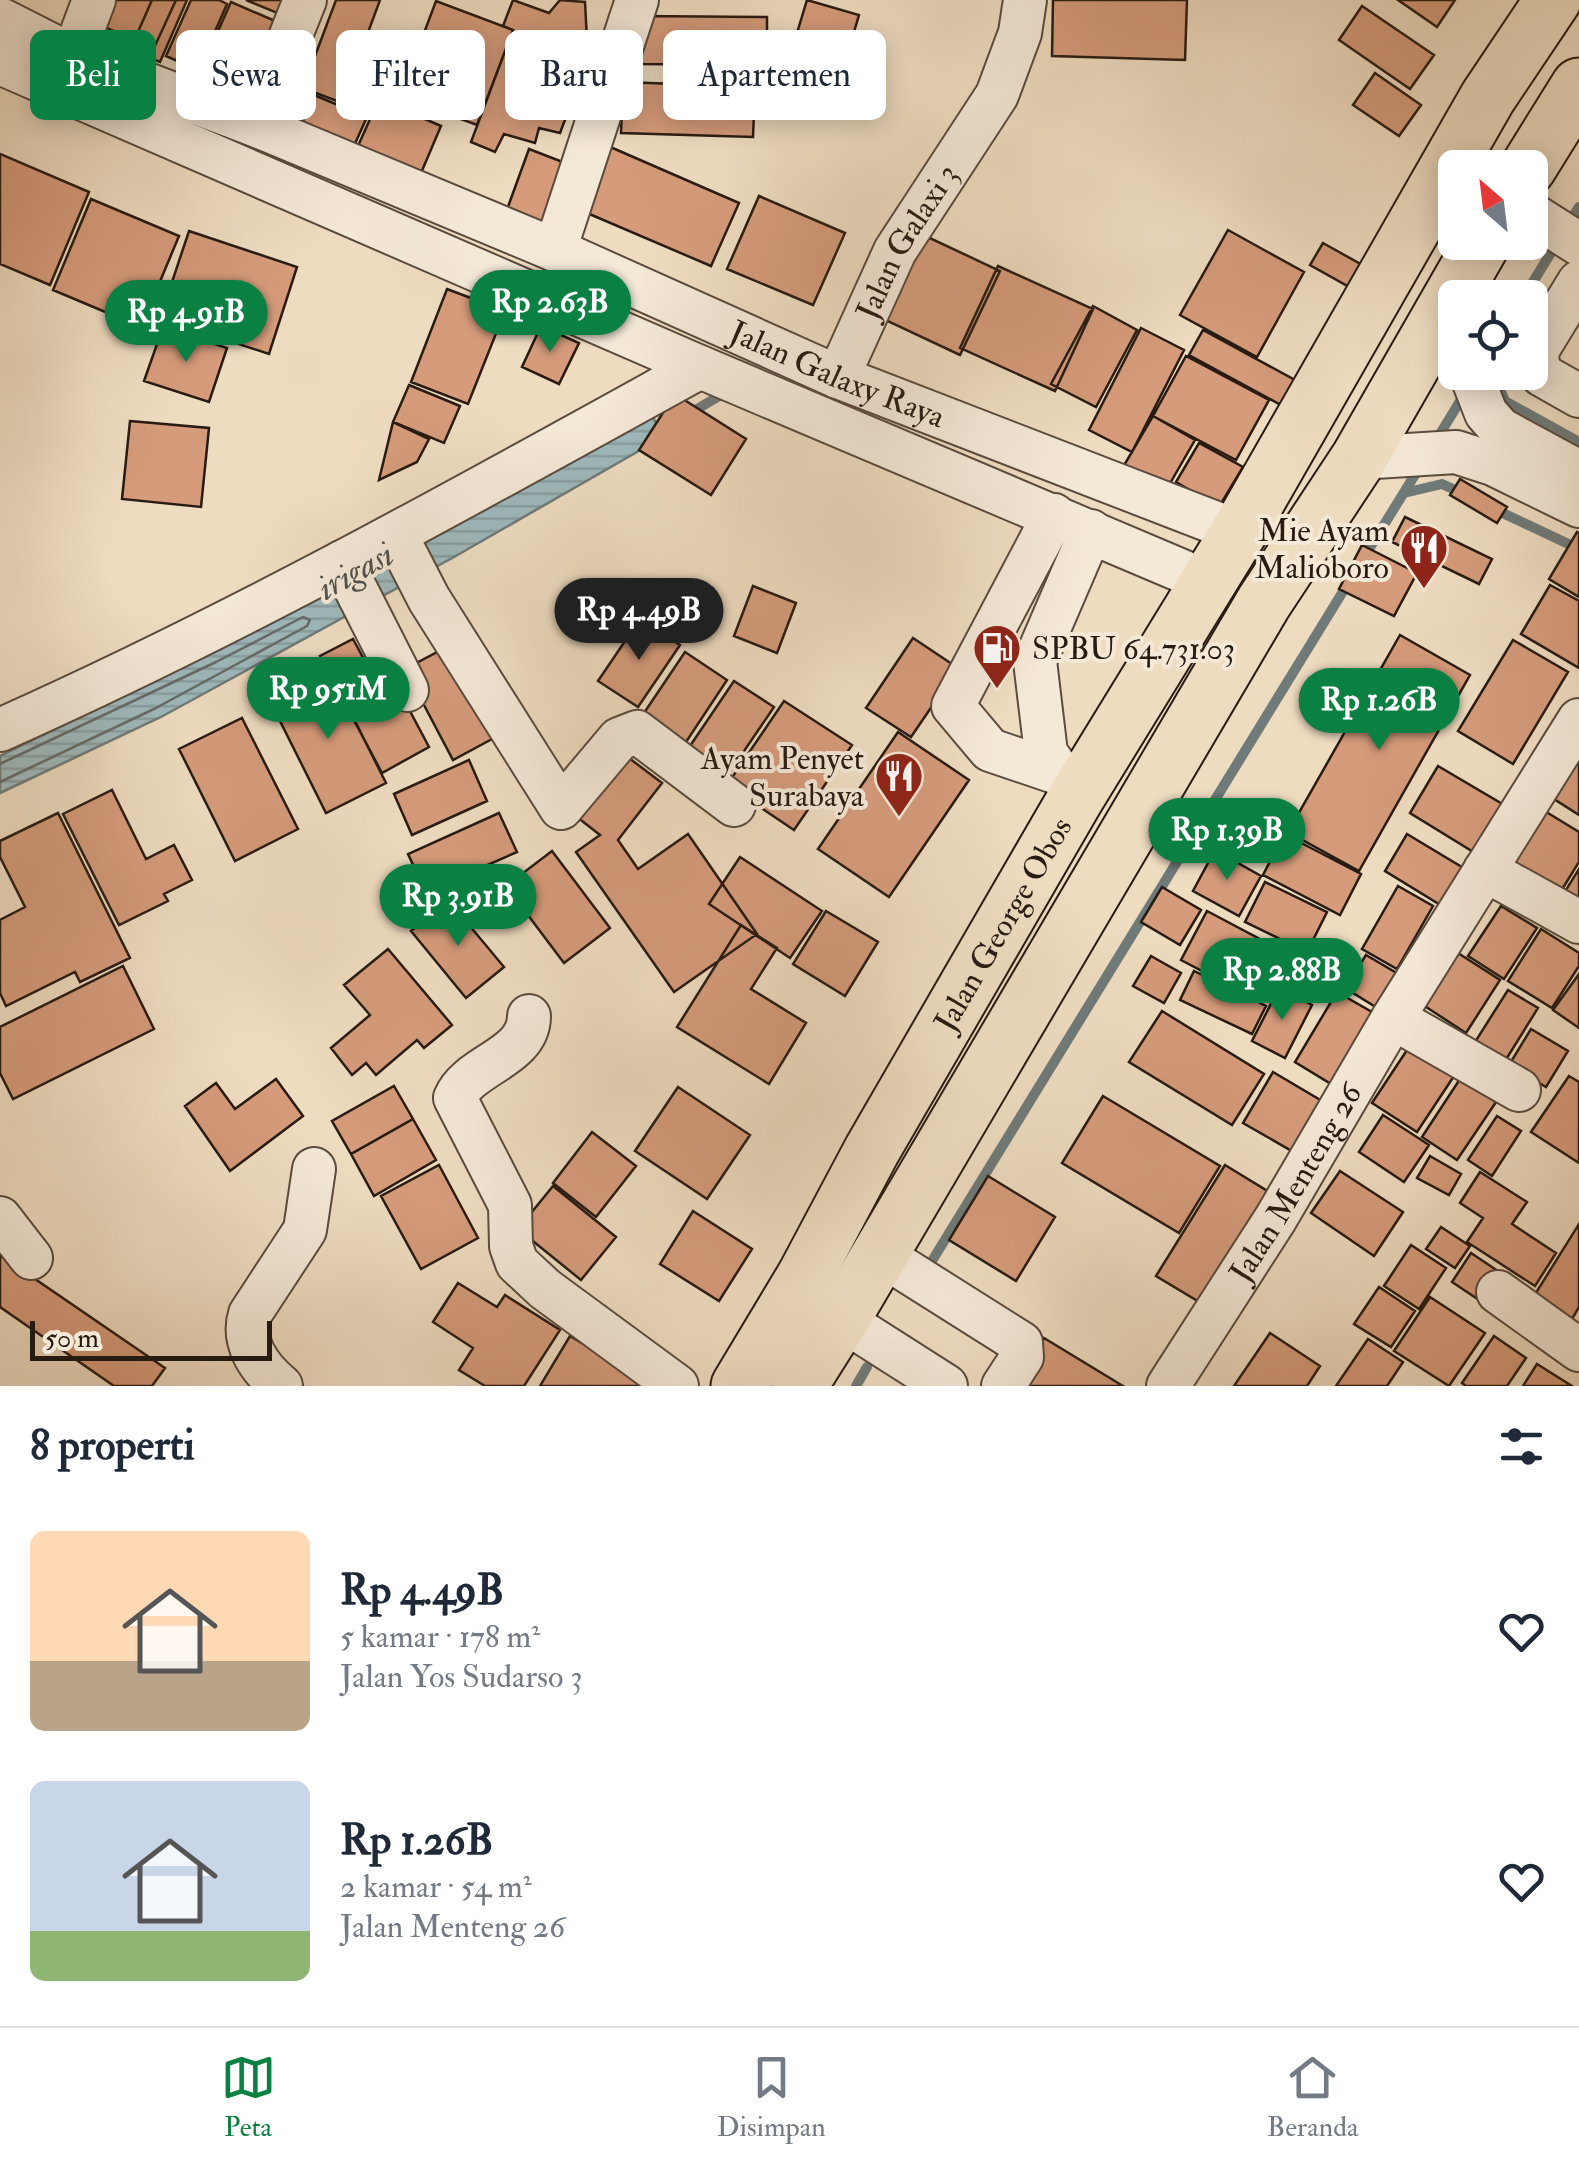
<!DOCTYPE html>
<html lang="id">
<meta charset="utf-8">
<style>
body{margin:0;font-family:"IM FELL Double Pica",serif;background:#f6f6f7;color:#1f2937;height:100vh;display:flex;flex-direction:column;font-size:38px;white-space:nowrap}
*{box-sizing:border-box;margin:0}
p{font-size:32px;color:#747a83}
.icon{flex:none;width:55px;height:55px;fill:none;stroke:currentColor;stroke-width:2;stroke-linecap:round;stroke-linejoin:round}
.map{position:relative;height:1386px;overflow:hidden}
.sheet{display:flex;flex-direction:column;background:#fff;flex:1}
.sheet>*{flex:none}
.hud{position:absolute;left:30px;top:30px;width:1000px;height:90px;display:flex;gap:20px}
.needle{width:65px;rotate:332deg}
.controls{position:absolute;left:1438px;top:150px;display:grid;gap:20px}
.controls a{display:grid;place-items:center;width:110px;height:110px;border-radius:15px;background:#fff;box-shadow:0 5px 25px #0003;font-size:50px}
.scale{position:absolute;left:30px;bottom:25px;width:242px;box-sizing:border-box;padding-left:10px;border:5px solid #281b12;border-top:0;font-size:28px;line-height:35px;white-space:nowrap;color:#281b12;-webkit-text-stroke:8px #f4e8d7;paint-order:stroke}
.price{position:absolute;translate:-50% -85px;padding:0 22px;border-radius:35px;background:#0b8043;color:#fff;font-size:32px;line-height:65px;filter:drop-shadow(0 2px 5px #0008)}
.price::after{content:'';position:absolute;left:50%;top:60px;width:30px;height:22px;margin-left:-15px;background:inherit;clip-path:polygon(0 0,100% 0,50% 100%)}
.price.active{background:#222;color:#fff}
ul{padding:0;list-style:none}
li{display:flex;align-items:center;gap:30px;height:250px;padding:0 30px}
li span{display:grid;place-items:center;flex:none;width:280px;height:200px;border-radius:15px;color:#555}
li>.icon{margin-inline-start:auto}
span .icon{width:120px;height:120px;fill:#fffc;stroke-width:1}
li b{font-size:42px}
h2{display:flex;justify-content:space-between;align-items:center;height:120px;padding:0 30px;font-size:42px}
.chip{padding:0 35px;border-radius:15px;background:#fff;box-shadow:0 5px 25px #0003;font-size:35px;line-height:90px}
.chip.active{background:#0b8043;color:#fff}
.tab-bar{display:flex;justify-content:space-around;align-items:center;height:140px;border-top:2px solid #e0e1e3;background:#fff;font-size:28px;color:#747a83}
.tab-bar a{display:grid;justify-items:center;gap:5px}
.tab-bar .active{color:#0b8043}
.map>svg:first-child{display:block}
.water{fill:url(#water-rules);stroke:#6f7a79;stroke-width:2.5}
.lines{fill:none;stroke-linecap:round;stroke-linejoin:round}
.shore{stroke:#636a68;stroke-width:2.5}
.stream{stroke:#6f7a79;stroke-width:10}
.building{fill:#d59b7b;stroke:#281b12;stroke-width:2.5}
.minor-casing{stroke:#5a4b3e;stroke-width:46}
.major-casing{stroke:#281b12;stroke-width:59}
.minor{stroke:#f4e8d7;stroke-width:42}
.major{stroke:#eedcc1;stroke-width:55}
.labels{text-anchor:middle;stroke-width:8;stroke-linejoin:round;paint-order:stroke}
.street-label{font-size:32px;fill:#281b12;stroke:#f4e8d7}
.poi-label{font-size:32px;fill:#281b12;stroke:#f4e8d7;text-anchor:end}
.water-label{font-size:35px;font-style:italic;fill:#51524e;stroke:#f4e8d7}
</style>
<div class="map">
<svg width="1579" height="1386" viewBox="0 0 1579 1386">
<defs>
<pattern id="water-rules" width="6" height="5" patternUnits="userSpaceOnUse" patternTransform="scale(2.5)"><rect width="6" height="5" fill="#9eb9bd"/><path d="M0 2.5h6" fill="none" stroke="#889ea1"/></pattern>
</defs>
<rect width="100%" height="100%" fill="#eedcc1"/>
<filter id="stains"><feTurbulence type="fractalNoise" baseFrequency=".002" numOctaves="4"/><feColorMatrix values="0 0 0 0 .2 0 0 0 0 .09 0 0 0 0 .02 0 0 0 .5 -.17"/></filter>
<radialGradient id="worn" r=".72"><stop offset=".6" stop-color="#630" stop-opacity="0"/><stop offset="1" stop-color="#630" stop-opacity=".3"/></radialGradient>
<path class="water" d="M651,413L663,437L454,557L161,717L0,793V756L212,653L443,533Z"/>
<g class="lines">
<path class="shore" d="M0,764L216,662L303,617L310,620L307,626L156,708L0,782"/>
<path class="stream" d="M1568,224L1579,207
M1523,298L1557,243
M1493,373L1505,401L1579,442
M687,415L726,392
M1435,442L1465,393
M1404,493L1442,484L1464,494
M1492,508L1579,549
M1364,557L1421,465
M927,1269L1350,580
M856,1386L867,1367"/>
</g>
<path class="building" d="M107,0H176L154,48L97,24Z
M152,0H187L160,62L130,50Z
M191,0H219L227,4L198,70L166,56Z
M246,0H289L282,15Z
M336,0H380L342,103L303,88Z
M513,0L549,13L560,0L585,2L588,59L560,133L539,128L535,143L504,134L495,152L471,142L513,30L503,26Z
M807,0L859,15L846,59L794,43Z
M1053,0H1187L1185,60L1052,56Z
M1398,0H1455L1437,27Z
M436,1L513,30L477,125L400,97Z
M231,2L282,24L249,98L198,76Z
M1362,6L1434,55L1410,89L1339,40Z
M639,16L767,17V65L638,64Z
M1375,73L1421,105L1399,136L1353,105Z
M623,82L755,87L753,137L621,133Z
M314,95L367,117L353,148L301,126Z
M379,99L441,126L421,173L358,146Z
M608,146L739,203L711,266L580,210Z
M529,149L573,166L548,231L505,215Z
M0,154L89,192L50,285L0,264Z
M759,196L845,233L813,305L727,269Z
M91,199L179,236L141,327L53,290Z
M1228,230L1304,272L1257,357L1180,315Z
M189,231L297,267L269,354L160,318Z
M919,233L1000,271L960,355L879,317Z
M1323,243L1373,271L1360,293L1310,265Z
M998,266L1093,309L1055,391L960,348Z
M447,289L505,311L468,404L411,382Z
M1093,306L1137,330L1096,407L1051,384Z
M541,326L579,343L559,384L522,367Z
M163,327L227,348L209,402L144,381Z
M1141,328L1184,350L1132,452L1089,430Z
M1203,330L1295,380L1281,405L1189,355Z
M1186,356L1269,400L1236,460L1153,416Z
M409,385L460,406L444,443L393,422Z
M675,394L746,439L711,495L639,450Z
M1153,416L1195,440L1165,492L1123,467Z
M130,421L209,428L201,507L122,499Z
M393,422L429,439L417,462L379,480Z
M1199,443L1243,467L1219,507L1176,482Z
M1460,479L1507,507L1497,523L1450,495Z
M1405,517L1492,559L1479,584L1392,542Z
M1577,532L1579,533V597L1549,579Z
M1362,545L1417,573L1394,616L1339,589Z
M1550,585L1579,601V668L1521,634Z
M753,586L796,603L777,653L734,636Z
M640,619L680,645L638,707L598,681Z
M1400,635L1470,675L1359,871L1288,832Z
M913,638L958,668L911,737L866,708Z
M353,639L381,691L395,683L429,747L382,773L320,656Z
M1513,640L1568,672L1513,764L1458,731Z
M445,648L492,739L453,760L405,669Z
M685,652L727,680L684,745L642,716Z
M330,671L386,783L326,813L270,701Z
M734,681L774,707L727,776L688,749Z
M784,701L852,745L794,830L727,785Z
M242,718L298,829L235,861L179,749Z
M898,732L969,780L889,897L818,849Z
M625,755L662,783L618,840L638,869L688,834L757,934L674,992L576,852L600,835L577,817Z
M1579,758V815L1554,799Z
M469,760L487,801L412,835L394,794Z
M1438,766L1504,805L1475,853L1410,813Z
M112,790L146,859L174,845L192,880L164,894L168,901L119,925L63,814Z
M1543,810L1579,832V862L1561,891L1512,861Z
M58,813L130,958L80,982L75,972L6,1006L0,993V920L25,907L0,857V841Z
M499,813L517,852L426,892L408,854Z
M1284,834L1361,874L1340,915L1263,875Z
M1407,834L1470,872L1447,909L1385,871Z
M1215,850L1261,876L1239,916L1193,891Z
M552,851L610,928L564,963L506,886Z
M740,857L822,911L790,958L709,904Z
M1579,869V902L1564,893Z
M1265,882L1327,912L1307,952L1245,922Z
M1398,886L1433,906L1397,969L1362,949Z
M1162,887L1201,910L1180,945L1141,922Z
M449,901L504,967L466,998L411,931Z
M1501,906L1537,928L1504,979L1468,956Z
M826,911L878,942L845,996L793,964Z
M1207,911L1275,947L1250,996L1181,960Z
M741,925L777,948L751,989L806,1023L769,1084L677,1027Z
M1541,929L1579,953V966L1552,1008L1508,981Z
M388,949L452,1025L424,1048L417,1040L376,1075L366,1063L352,1075L331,1048L370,1015L344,985Z
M1458,953L1500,980L1466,1033L1423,1005Z
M1366,955L1400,975L1379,1009L1345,988Z
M1151,956L1181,973L1164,1003L1133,986Z
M123,966L154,1029L13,1099L0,1073V1027Z
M1194,971L1266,1006L1252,1034L1180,1000Z
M1579,974V1028L1553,1010Z
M1279,988L1312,1005L1285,1058L1252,1041Z
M1508,990L1538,1008L1505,1061L1475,1042Z
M1337,992L1379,1016L1336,1087L1295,1062Z
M1162,1011L1264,1074L1232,1125L1129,1062Z
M1531,1029L1568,1051L1546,1087L1509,1065Z
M1409,1047L1454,1076L1417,1132L1372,1103Z
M1273,1072L1327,1104L1297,1154L1243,1123Z
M1569,1076L1579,1082V1163L1531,1132Z
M276,1079L303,1116L230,1171L185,1106L216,1083L235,1109Z
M1460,1079L1496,1102L1457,1160L1422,1137Z
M394,1086L413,1119L351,1154L332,1121Z
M678,1087L750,1135L707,1199L635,1151Z
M1103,1096L1220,1166L1179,1233L1062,1163Z
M1383,1115L1429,1145L1404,1182L1359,1152Z
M1497,1116L1521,1131L1492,1176L1468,1160Z
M413,1119L436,1160L374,1196L351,1154Z
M592,1132L636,1166L596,1217L553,1183Z
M1430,1156L1461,1174L1449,1195L1417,1178Z
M439,1165L478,1238L421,1269L381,1196Z
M1225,1165L1274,1195L1206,1306L1156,1276Z
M1340,1171L1403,1212L1374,1256L1311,1213Z
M1480,1172L1527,1202L1512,1224L1556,1253L1535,1286L1467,1242L1483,1218L1460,1203Z
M988,1176L1055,1217L1016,1281L949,1240Z
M553,1186L616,1237L581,1280L518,1229Z
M693,1211L752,1249L719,1301L660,1264Z
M1579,1224V1307L1572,1319L1534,1296Z
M1441,1227L1470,1246L1455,1268L1426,1249Z
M1411,1245L1446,1268L1419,1309L1384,1286Z
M1471,1253L1498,1271L1479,1300L1452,1282Z
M0,1255L165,1368L152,1386H114L0,1307Z
M458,1283L497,1307L505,1295L560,1330L524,1386H485L459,1370L473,1348L433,1322Z
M1379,1287L1415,1311L1391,1347L1354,1324Z
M1430,1297L1485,1333L1449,1386L1394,1351Z
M1270,1333L1320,1366L1307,1386H1234Z
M570,1336L643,1380L639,1386H540Z
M1494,1336L1526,1358L1507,1386H1466L1462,1383Z
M1044,1338L1123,1386H1014Z
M1368,1339L1403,1362L1387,1386H1336Z
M1537,1364L1572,1386H1523Z"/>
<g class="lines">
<g class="minor-casing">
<g id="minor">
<path id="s1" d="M0,19L73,56L255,125L555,250L838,377L1239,532"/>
<path d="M73,56L94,0"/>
<path d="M0,63L700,367L1208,582"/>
<path d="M255,125L305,0"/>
<path d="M1530,213L1579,244"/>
<path d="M555,250L637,0"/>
<path d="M1579,282L1538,349L1537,361L1542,375L1579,396"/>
<path d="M1470,372L1486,413L1500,429L1579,472"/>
<path id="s2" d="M838,377L895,251L997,95L1020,33L1025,0"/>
<path d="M1359,458L1456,452L1493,464L1579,506"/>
<path d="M1054,515L953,706L990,750L1061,774"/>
<path d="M396,535L429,599L561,808L619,739L637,732L734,805"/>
<path d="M342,562L407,690"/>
<path d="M0,730C240,623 470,494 700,367"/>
<path d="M1071,788L1046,753L1035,661L1091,531"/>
<path d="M1485,870L1579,922"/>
<path d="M529,1016C529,1058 469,1064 455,1098L510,1205L511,1246L517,1263L545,1289L677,1386"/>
<path d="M1393,1018L1519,1090"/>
<path d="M0,1218L31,1258"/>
<path d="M880,1254L1021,1343L1022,1357L1003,1386"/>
<path d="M1498,1292L1579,1350"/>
<path d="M841,1319L946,1386"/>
<path d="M281,1386C259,1368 241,1342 250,1314L305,1230L314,1169"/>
<path id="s3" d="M1168,1386L1276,1218L1393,1018L1579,720"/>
</g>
</g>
<g class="major-casing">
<g id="major">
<path d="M1528,168L1579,86"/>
<path id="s4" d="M739,1386L805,1276L872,1150L1077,796L1239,532L1488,97L1553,0"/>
<path d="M799,1386L850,1305L1264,602L1359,458L1483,242"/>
</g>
</g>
<use href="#minor" class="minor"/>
<use href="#major" class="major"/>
</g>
<defs>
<g id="restaurant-pin" transform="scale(2.5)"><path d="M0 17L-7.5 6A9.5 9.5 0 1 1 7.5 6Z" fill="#8f2418" stroke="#f4e8d7"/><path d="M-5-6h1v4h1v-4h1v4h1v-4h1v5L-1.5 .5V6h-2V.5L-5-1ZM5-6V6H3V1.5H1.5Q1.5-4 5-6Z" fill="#fff"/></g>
<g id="fuel-pin" transform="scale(2.5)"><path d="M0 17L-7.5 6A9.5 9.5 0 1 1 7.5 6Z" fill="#8f2418" stroke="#f4e8d7"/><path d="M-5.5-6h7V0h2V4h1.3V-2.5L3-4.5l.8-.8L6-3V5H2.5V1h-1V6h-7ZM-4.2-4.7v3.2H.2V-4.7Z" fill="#fff"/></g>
</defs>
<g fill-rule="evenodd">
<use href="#restaurant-pin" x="1424" y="548"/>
<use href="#fuel-pin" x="997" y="648"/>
<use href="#restaurant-pin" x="899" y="776"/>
</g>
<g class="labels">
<g class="street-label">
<text dy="11" stroke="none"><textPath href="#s2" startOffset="152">Jalan Galaxi 3</textPath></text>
<text dy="11" stroke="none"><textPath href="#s1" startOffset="910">Jalan Galaxy Raya</textPath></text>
<text dy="11" stroke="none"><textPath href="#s4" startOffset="532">Jalan George Obos</textPath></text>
<text dy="11" stroke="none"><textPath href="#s3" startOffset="240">Jalan Menteng 26</textPath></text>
</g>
<g class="poi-label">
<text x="1389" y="541">Mie Ayam<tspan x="1389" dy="37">Malioboro</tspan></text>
<text x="1032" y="659" text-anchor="start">SPBU 64.731.03</text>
<text x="864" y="769">Ayam Penyet<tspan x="864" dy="37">Surabaya</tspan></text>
</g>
<g class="water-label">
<text transform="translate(355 570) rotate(-29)" y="12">irigasi</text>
</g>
</g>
<rect width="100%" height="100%" filter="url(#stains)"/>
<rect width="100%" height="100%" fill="url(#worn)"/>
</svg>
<div class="controls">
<a><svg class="needle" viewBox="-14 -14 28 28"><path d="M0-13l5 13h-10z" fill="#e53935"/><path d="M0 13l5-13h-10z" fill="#747a83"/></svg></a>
<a><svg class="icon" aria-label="locate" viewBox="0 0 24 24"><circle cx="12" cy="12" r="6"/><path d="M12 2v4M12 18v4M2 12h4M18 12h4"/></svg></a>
</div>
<div class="scale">50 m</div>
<b class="price" style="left:550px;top:355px">Rp 2.63B</b>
<b class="price" style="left:186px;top:365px">Rp 4.91B</b>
<b class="price active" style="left:639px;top:663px">Rp 4.49B</b>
<b class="price" style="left:328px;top:742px">Rp 951M</b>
<b class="price" style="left:1379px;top:753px">Rp 1.26B</b>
<b class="price" style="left:1227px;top:883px">Rp 1.39B</b>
<b class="price" style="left:458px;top:949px">Rp 3.91B</b>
<b class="price" style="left:1282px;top:1023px">Rp 2.88B</b>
<div class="hud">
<a class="chip active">Beli</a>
<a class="chip">Sewa</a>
<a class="chip">Filter</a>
<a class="chip">Baru</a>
<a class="chip">Apartemen</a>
</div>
</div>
<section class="sheet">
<h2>8 properti<svg class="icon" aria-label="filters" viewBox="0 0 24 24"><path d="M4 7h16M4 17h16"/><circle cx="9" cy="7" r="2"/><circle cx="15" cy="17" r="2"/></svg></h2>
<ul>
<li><span style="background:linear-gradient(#ffd9b3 65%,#b9a48a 0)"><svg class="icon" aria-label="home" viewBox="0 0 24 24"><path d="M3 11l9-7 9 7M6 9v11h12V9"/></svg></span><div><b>Rp 4.49B</b><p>5 kamar · 178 m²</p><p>Jalan Yos Sudarso 3</p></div><svg class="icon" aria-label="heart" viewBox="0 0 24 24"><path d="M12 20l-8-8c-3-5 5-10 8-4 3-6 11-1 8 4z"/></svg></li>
<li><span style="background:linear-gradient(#c9d6e8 75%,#8fb573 0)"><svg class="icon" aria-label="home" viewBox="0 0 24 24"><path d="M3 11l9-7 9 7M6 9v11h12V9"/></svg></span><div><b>Rp 1.26B</b><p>2 kamar · 54 m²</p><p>Jalan Menteng 26</p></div><svg class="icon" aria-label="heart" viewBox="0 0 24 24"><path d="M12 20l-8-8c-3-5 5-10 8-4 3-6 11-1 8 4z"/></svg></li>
</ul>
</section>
<nav class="tab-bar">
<a class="active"><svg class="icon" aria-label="map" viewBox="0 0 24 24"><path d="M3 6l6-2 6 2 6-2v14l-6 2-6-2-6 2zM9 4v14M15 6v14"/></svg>Peta</a>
<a><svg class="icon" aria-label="saved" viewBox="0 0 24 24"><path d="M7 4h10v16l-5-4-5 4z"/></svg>Disimpan</a>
<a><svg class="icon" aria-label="home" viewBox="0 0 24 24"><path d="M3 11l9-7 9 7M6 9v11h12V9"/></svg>Beranda</a>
</nav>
